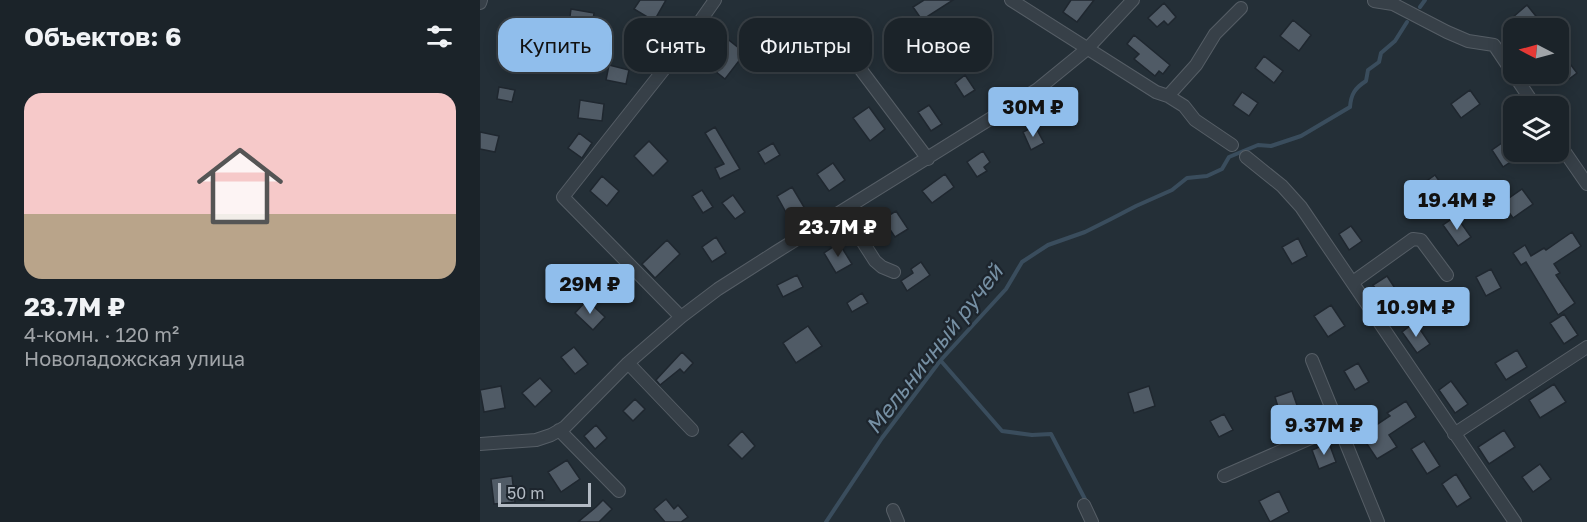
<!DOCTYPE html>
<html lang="ru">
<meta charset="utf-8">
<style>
body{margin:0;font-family:"Golos Text",sans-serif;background:#282f35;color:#f1f3f6;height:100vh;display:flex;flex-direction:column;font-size:22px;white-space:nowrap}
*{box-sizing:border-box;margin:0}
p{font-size:20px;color:#a0a4a8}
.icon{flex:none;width:33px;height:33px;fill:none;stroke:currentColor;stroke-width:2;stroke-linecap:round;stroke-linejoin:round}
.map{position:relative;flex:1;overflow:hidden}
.drawer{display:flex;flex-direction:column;background:#1b2329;width:480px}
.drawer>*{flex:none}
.guide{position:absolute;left:18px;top:18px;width:570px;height:54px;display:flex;gap:12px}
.needle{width:39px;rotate:276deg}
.controls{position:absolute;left:1023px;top:18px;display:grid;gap:12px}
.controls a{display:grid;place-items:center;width:66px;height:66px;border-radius:12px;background:#1b2329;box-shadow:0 3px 15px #0003,0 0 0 2px #394046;font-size:30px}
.scale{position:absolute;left:18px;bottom:15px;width:93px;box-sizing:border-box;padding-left:6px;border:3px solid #b3bbc4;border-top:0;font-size:16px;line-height:21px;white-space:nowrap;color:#b3bbc4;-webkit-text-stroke:4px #1d252d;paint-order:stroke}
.price{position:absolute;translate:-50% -51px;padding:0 14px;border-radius:6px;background:#90beec;color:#111;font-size:20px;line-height:39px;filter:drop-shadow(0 2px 3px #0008)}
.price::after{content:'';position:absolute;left:50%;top:36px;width:18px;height:14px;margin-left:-9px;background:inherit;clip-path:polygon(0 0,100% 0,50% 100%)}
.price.current{background:#222;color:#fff}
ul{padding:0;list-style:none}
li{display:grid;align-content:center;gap:12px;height:318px;padding:0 24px}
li+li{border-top:2px solid #394046}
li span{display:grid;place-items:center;height:186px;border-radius:18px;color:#555}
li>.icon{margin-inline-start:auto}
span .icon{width:108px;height:108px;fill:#fffc;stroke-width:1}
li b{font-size:26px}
h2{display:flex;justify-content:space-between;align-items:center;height:72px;padding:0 24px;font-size:26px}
.tag{padding:0 21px;border-radius:18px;background:#1b2329;box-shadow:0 3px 15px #0003,0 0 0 2px #394046;font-size:21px;line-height:54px}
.tag.current{background:#90beec;color:#111}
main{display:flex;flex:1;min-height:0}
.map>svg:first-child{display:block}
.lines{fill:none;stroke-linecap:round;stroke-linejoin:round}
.stream{stroke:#3a4d5d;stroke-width:4}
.building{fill:#505b66;stroke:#1f272f;stroke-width:1.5}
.minor-casing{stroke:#565e66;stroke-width:14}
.minor{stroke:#374048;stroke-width:12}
.labels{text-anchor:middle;stroke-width:4.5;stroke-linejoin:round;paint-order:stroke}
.water-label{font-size:22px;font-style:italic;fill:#7690a4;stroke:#1d252d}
</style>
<main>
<section class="drawer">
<h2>Объектов: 6<svg class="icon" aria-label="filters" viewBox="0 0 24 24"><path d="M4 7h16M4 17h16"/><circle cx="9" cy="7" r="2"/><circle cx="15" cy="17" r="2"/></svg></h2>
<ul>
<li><span style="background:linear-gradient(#f6c9c9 65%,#b9a48a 0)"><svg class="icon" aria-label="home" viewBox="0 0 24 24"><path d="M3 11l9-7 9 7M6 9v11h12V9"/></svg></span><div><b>23.7M ₽</b><p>4-комн. · 120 m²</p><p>Новоладожская улица</p></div></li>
</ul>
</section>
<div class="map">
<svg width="1107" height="522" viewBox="0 0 1107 522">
<rect width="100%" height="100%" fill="#242f37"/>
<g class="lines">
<path class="stream" d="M940,7L945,0
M461,361L522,431L552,435L571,434L607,503
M346,522L402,438L460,361L526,289L542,262L568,245L605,232L631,219L656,206L692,190L707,178L727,176L742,169L749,157L778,145L791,146L821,136L870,107C871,94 875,88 886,81L888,70L899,62L901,53L915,41L927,22"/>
</g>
<path class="building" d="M160,0H186L174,21L154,9Z
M444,0H473L442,20L433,7Z
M591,0H614L597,22L583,12Z
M684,3L696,17L688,25L684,21L677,27L668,18Z
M1047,5L1059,20L1049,28H1040L1032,18Z
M91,9L114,13L111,34L88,31Z
M813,20L831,35L819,51L800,36Z
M452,21L459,35L442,44L435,29Z
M240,33L265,53L245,79L220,59Z
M654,35L690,65L683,74L679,71L675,76L654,59L659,54L647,44Z
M1078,48L1097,73L1085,82L1078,74Z
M784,56L803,71L794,83L775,68Z
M129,65L149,70L146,84L126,80Z
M485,75L495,90L484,97L475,83Z
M19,87L35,90L32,102L17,99Z
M990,90L1000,104L981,118L971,104Z
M762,92L778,103L769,116L753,105Z
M100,100L124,104L122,121L98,118Z
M449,105L462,124L451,131L438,112Z
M389,107L405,129L390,141L373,118Z
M555,126L564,143L551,150L543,132Z
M235,127L260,169L240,179L235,168L244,164L225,133Z
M0,132L19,136L15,152L0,149Z
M99,133L112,143L102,158L88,148Z
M1029,138L1034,145V152H1045L1023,167L1012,150Z
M169,141L188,161L173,176L154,156Z
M293,143L300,155L285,164L278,152Z
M503,151L510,162L504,167L507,171L497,177L487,162Z
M353,163L365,180L349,191L337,174Z
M465,174L474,187L452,203L442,191Z
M955,175L967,192L946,206L934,190Z
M122,176L139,191L127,206L110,191Z
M312,187L324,207L308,216L297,196Z
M1042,189L1053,204L1033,218L1022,203Z
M222,190L233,207L223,213L212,196Z
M253,195L265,212L255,219L242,203Z
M416,211L428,229L415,237L403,219Z
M976,216L991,237L978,246L963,225Z
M871,226L882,241L869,250L859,234Z
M1092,232L1101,246L1074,264L1080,273L1076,275L1095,303L1078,315L1046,262L1041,265L1033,253L1045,245L1051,256L1064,248L1066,250Z
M236,237L246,253L232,262L222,247Z
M818,238L827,256L812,264L802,247Z
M187,240L200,254L175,278L162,264Z
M359,243L372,264L356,273L344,253Z
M441,262L450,275L427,291L421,281L433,273L431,269Z
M1011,269L1021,288L1006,296L996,277Z
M317,275L323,287L303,297L297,285Z
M907,276L922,299L908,308L893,285Z
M382,293L388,303L372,312L367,303Z
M107,300L125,317L113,330L95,313Z
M948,303L956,315L944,324L937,314V310Z
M851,305L865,326L848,337L834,316Z
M1084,314L1098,335L1084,344L1070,323Z
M935,322L950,344L937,353L922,332Z
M328,326L342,346L316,363L303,343Z
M94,347L108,364L95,374L81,357Z
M1037,350L1047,367L1026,380L1015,363Z
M202,352L213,363L204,373L200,369L180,385L176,380Z
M878,363L889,382L875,390L864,371Z
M60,378L72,391L55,407L42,393Z
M971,381L988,404L975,413L959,390Z
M1074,384L1086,402L1060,418L1049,400Z
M21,386L25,408L4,412L0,390Z
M669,386L675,406L654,413L648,393Z
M812,391L819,411L801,417L795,397Z
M155,399L165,409L153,421L143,411Z
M926,401L936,417L909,435L917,447L897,459L881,435L910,416L907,413Z
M744,414L753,430L739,437L730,421Z
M116,425L127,438L115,449L104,436Z
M1024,430L1035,447L1009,464L998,447Z
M262,431L275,446L262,459L248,445Z
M944,441L960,466L947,474L931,449Z
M849,443L856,462L839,469L832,450Z
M87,460L100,479L81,492L68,472Z
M1060,464L1071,479L1053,492L1042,477Z
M976,474L991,498L977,507L962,484Z
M32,476L35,502L14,504L11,479Z
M799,491L809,512L790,522L779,501Z
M186,499L194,509L198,505L208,517L201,522H185L174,509Z
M123,500L132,509L119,522H98L116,507Z"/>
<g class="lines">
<g class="minor-casing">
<path id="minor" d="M531,0L676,92L688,96L704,106L715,120L752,145
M894,1L913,4L967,32L988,41L1014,45L1055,106
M0,3L1,0
M351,30L448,159
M688,96L716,65L735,34L761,8
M1078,142L1107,184
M766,157L802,186L821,207L1035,522
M363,211L395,261L402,267L414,272
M873,282L933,239L941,240L967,275
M201,317L83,197L204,44L235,0
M832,360L898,522
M148,363L212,430
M79,430L139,491
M974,434L1107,347
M0,444L56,440L71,435L85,427L148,363L201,317L238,289L296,252L558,89L607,49L653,0
M744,476L858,426
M604,505L612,522
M413,510L418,522"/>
</g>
<use href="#minor" class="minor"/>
</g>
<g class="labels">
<g class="water-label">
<text transform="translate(454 349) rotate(-52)" y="8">Мельничный ручей</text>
</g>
</g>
</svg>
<div class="controls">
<a><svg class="needle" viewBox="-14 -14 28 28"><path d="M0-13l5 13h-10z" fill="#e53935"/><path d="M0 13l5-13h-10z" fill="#a0a4a8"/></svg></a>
<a><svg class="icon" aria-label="layers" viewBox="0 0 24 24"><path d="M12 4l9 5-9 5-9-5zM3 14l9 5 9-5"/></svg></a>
</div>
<div class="scale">50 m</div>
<b class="price" style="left:553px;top:138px">30M ₽</b>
<b class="price" style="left:977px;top:231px">19.4M ₽</b>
<b class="price current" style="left:358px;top:258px">23.7M ₽</b>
<b class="price" style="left:110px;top:315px">29M ₽</b>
<b class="price" style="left:936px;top:338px">10.9M ₽</b>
<b class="price" style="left:844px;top:456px">9.37M ₽</b>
<div class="guide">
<a class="tag current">Купить</a>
<a class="tag">Снять</a>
<a class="tag">Фильтры</a>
<a class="tag">Новое</a>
</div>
</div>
</main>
